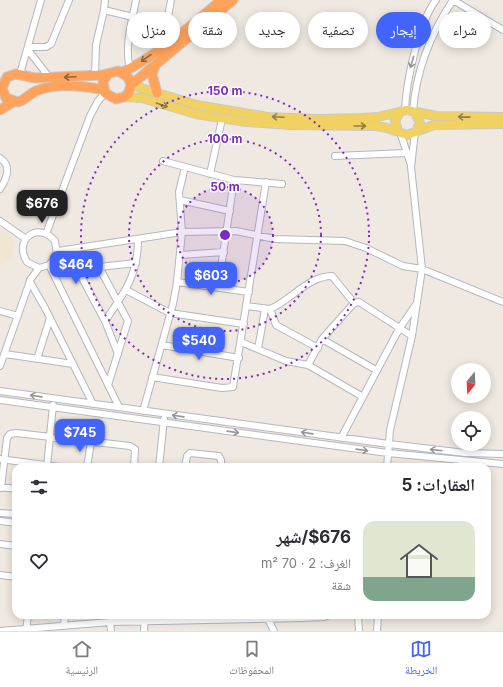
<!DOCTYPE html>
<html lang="ar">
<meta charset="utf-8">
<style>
body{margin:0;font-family:Inter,"Noto Naskh Arabic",sans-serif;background:#f7f7f7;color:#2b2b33;direction:rtl;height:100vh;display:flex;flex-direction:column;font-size:15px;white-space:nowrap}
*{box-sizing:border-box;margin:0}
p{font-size:13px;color:#7c7c81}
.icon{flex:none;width:22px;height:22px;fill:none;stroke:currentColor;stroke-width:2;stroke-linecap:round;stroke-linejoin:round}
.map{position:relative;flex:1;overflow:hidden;direction:ltr}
.drawer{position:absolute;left:12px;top:463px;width:479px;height:156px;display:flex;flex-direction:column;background:#fff;border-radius:12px;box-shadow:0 2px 10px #0003;direction:rtl}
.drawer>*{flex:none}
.banner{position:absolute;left:12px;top:12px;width:479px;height:36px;direction:rtl;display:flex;gap:8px}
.needle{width:26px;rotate:198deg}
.tools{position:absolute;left:451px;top:363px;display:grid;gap:8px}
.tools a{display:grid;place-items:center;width:40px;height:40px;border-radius:50%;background:#fff;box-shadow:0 2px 10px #0003;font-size:20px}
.price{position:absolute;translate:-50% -34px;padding:0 9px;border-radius:8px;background:#4264fb;color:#fff;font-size:13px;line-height:26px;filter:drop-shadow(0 1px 2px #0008)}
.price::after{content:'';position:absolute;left:50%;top:24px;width:12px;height:9px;margin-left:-6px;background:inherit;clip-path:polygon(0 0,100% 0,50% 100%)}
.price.current{background:#222;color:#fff}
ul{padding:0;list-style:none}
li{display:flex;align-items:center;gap:12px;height:100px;padding:0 16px}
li+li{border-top:1px solid #e1e1e2}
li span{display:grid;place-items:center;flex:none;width:112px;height:80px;border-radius:12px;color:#555}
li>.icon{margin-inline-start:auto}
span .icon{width:48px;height:48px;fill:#fffc;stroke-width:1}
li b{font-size:17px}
h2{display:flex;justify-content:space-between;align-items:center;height:48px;padding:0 16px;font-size:17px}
.chip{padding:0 14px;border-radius:18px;background:#fff;box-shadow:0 2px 10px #0003;font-size:14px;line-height:36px}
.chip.current{background:#4264fb;color:#fff}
.dock{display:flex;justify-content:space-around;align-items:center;height:56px;border-top:1px solid #e1e1e2;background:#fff;font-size:11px;color:#7c7c81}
.dock a{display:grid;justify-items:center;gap:2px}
.dock .current{color:#4264fb}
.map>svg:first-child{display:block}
.education{fill:#f0e6d1}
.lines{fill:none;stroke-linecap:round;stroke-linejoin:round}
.minor-casing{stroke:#b4b7c1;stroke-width:8}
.major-casing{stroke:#c9c9c9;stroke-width:10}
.highway-casing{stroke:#c9c9c9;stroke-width:11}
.minor{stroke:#fff;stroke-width:6}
.major{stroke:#f2d163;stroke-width:8}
.highway{stroke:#ffa35c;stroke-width:9}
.oneway{stroke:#8c6343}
.oneway2{stroke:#969696}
.oneway3{stroke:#908048}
.ring{fill:none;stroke:#7b2cbf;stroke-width:2;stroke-dasharray:2 4}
.centre{fill:#7b2cbf;stroke:#fff;stroke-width:2}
.ring-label{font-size:12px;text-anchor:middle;font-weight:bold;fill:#7b2cbf;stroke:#fff;stroke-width:3;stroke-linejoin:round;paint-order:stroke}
</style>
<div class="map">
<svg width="503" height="631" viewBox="0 0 503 631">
<rect width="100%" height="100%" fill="#efe9e1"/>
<path class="education" d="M0,229L15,239L12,259L0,266Z"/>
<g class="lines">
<g class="minor-casing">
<path id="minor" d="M105,0L104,10L133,17
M453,0L503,30
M169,46L165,34L171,0
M29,47H46L51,44L69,0
M28,50L49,77
M130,69C124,46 132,22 136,0
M20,74L41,0
M95,75L96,45L104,10
M405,110C406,82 419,22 436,0
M413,111C416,71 431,33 453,0
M400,132L411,165
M335,156L406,153
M0,158C12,166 7,178 0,189
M163,161L234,180L282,184
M210,174L222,119
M180,200L230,211
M0,221L26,239
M46,234L90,116L98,101L105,93
M58,251L182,232L236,231L275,239L345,241L366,248L403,266L422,269L503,302
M180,255L224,252
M49,265L119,407
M99,267L128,321L108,385
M30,280L39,268L49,265L57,255L55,241C38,221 13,239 27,262L39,268
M30,282L45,308L93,404
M177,282L249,292
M218,288L234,180
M126,290L170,313L244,324
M247,306L270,309C290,301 308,276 332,276L354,303
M270,309L276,325L318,348
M0,311L18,316
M105,321C125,292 138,275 138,239
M322,339L376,370
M241,342L286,361L308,365L322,339L354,303L359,302L412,336
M162,345L239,358
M258,349L265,309
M5,354L73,364
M118,354L105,321L82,278L83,273L99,267L136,263
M37,359L50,318
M308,365L363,397
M0,366L30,281
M152,377L222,388L233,387L266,182
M0,391L389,444L465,453L503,454
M0,400L388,453L503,464
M143,411L173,304L177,282L182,232L179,192L185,167
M341,438L399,329L417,303
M0,459L60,467
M47,467L53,405
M87,467L91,442
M159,467L164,419
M185,467L187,456L190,453L219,456L221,460V467
M387,467L390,430L412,336L422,269L411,167L415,132
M0,487L16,489
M1,488L7,438L10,434L16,433L130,446L135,449L134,467
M0,513L16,514
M0,521L16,523
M0,544L16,546
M0,575L16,577
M266,615L274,631
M358,615L359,631
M110,622L111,631
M64,625L65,615
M0,631L110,622L301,618L324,617L329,615
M26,631L28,615
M144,631L145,615
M377,631L378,615"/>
</g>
<g class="major-casing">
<path id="major" d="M131,85L197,105L268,117L318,119L361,118L378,117L407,110L436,116L503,117
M124,97L142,98L196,114L246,122L290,125L376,126L387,128L407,135L434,125L503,124
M415,113L420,123L416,131
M398,131L395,121L400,112"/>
</g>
<g class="highway-casing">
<path id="highway" d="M156,64L152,74L157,93
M122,72C151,60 197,22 221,0
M131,85L233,0
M104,90C84,86 55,83 36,91C29,94 25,100 18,102L6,98L2,88L7,77L16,74L35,78L102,75L118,71L128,77L131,85L128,94L124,97L116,99L105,93L103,81L108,74
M0,110L13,102"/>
</g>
<use href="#minor" class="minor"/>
<use href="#major" class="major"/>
<use href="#highway" class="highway"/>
</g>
<defs><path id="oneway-shaft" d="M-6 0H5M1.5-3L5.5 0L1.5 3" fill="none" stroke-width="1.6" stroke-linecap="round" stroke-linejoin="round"/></defs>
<g class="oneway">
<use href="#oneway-shaft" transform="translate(146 58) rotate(145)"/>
<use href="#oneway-shaft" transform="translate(70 77) rotate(177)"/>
</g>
<g class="oneway2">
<use href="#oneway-shaft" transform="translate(412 62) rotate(106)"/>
<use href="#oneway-shaft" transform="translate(36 396) rotate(-172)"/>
<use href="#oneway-shaft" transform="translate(178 416) rotate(-172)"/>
<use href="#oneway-shaft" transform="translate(233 432) rotate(8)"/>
<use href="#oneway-shaft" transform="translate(307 433) rotate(-172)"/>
<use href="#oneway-shaft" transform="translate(362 450) rotate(8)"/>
<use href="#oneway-shaft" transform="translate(436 450) rotate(-173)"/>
</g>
<g class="oneway3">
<use href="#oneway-shaft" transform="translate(162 105) rotate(19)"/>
<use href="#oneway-shaft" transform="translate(278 117) rotate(-177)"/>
<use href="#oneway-shaft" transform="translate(464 117) rotate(-179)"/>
<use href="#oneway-shaft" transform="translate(360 126)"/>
</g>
<circle cx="225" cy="235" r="48" fill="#7b2cbf" fill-opacity=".12"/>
<g class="ring">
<circle cx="225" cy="235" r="48"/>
<circle cx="225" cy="235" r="96"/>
<circle cx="225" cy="235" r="144"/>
</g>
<circle cx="225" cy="235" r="6" class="centre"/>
<g class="ring-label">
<text x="225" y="95">150 m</text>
<text x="225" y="143">100 m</text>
<text x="225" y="191">50 m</text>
</g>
</svg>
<div class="tools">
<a><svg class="needle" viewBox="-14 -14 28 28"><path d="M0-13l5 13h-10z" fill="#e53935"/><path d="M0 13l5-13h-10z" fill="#7c7c81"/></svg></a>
<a><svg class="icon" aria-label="locate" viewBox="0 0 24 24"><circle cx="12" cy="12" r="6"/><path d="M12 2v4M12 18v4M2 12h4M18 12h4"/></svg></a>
</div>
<b class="price current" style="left:42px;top:224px">$676</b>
<b class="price" style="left:76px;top:285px">$464</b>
<b class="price" style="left:211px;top:296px">$603</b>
<b class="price" style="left:199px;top:361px">$540</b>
<b class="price" style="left:80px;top:453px">$745</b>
<div class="banner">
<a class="chip">شراء</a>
<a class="chip current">إيجار</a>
<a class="chip">تصفية</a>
<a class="chip">جديد</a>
<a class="chip">شقة</a>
<a class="chip">منزل</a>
</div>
<section class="drawer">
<h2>العقارات: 5<svg class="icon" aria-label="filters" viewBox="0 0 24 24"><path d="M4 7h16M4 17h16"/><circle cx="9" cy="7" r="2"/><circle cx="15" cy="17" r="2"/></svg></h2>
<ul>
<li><span style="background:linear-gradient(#dfe7d0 70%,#7fa58c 0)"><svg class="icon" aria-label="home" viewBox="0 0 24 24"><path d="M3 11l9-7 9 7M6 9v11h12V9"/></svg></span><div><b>$676/شهر</b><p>الغرف: 2 · 70 m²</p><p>شقة</p></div><svg class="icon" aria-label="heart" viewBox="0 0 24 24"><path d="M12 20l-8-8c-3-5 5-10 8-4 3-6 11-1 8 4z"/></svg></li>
</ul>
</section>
</div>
<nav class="dock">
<a class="current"><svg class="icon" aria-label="map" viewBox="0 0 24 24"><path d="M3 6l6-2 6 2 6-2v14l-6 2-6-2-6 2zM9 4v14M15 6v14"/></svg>الخريطة</a>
<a><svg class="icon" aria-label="saved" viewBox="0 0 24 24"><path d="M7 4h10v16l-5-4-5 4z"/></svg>المحفوظات</a>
<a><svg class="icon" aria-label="home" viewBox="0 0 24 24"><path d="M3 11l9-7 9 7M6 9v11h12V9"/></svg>الرئيسية</a>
</nav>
